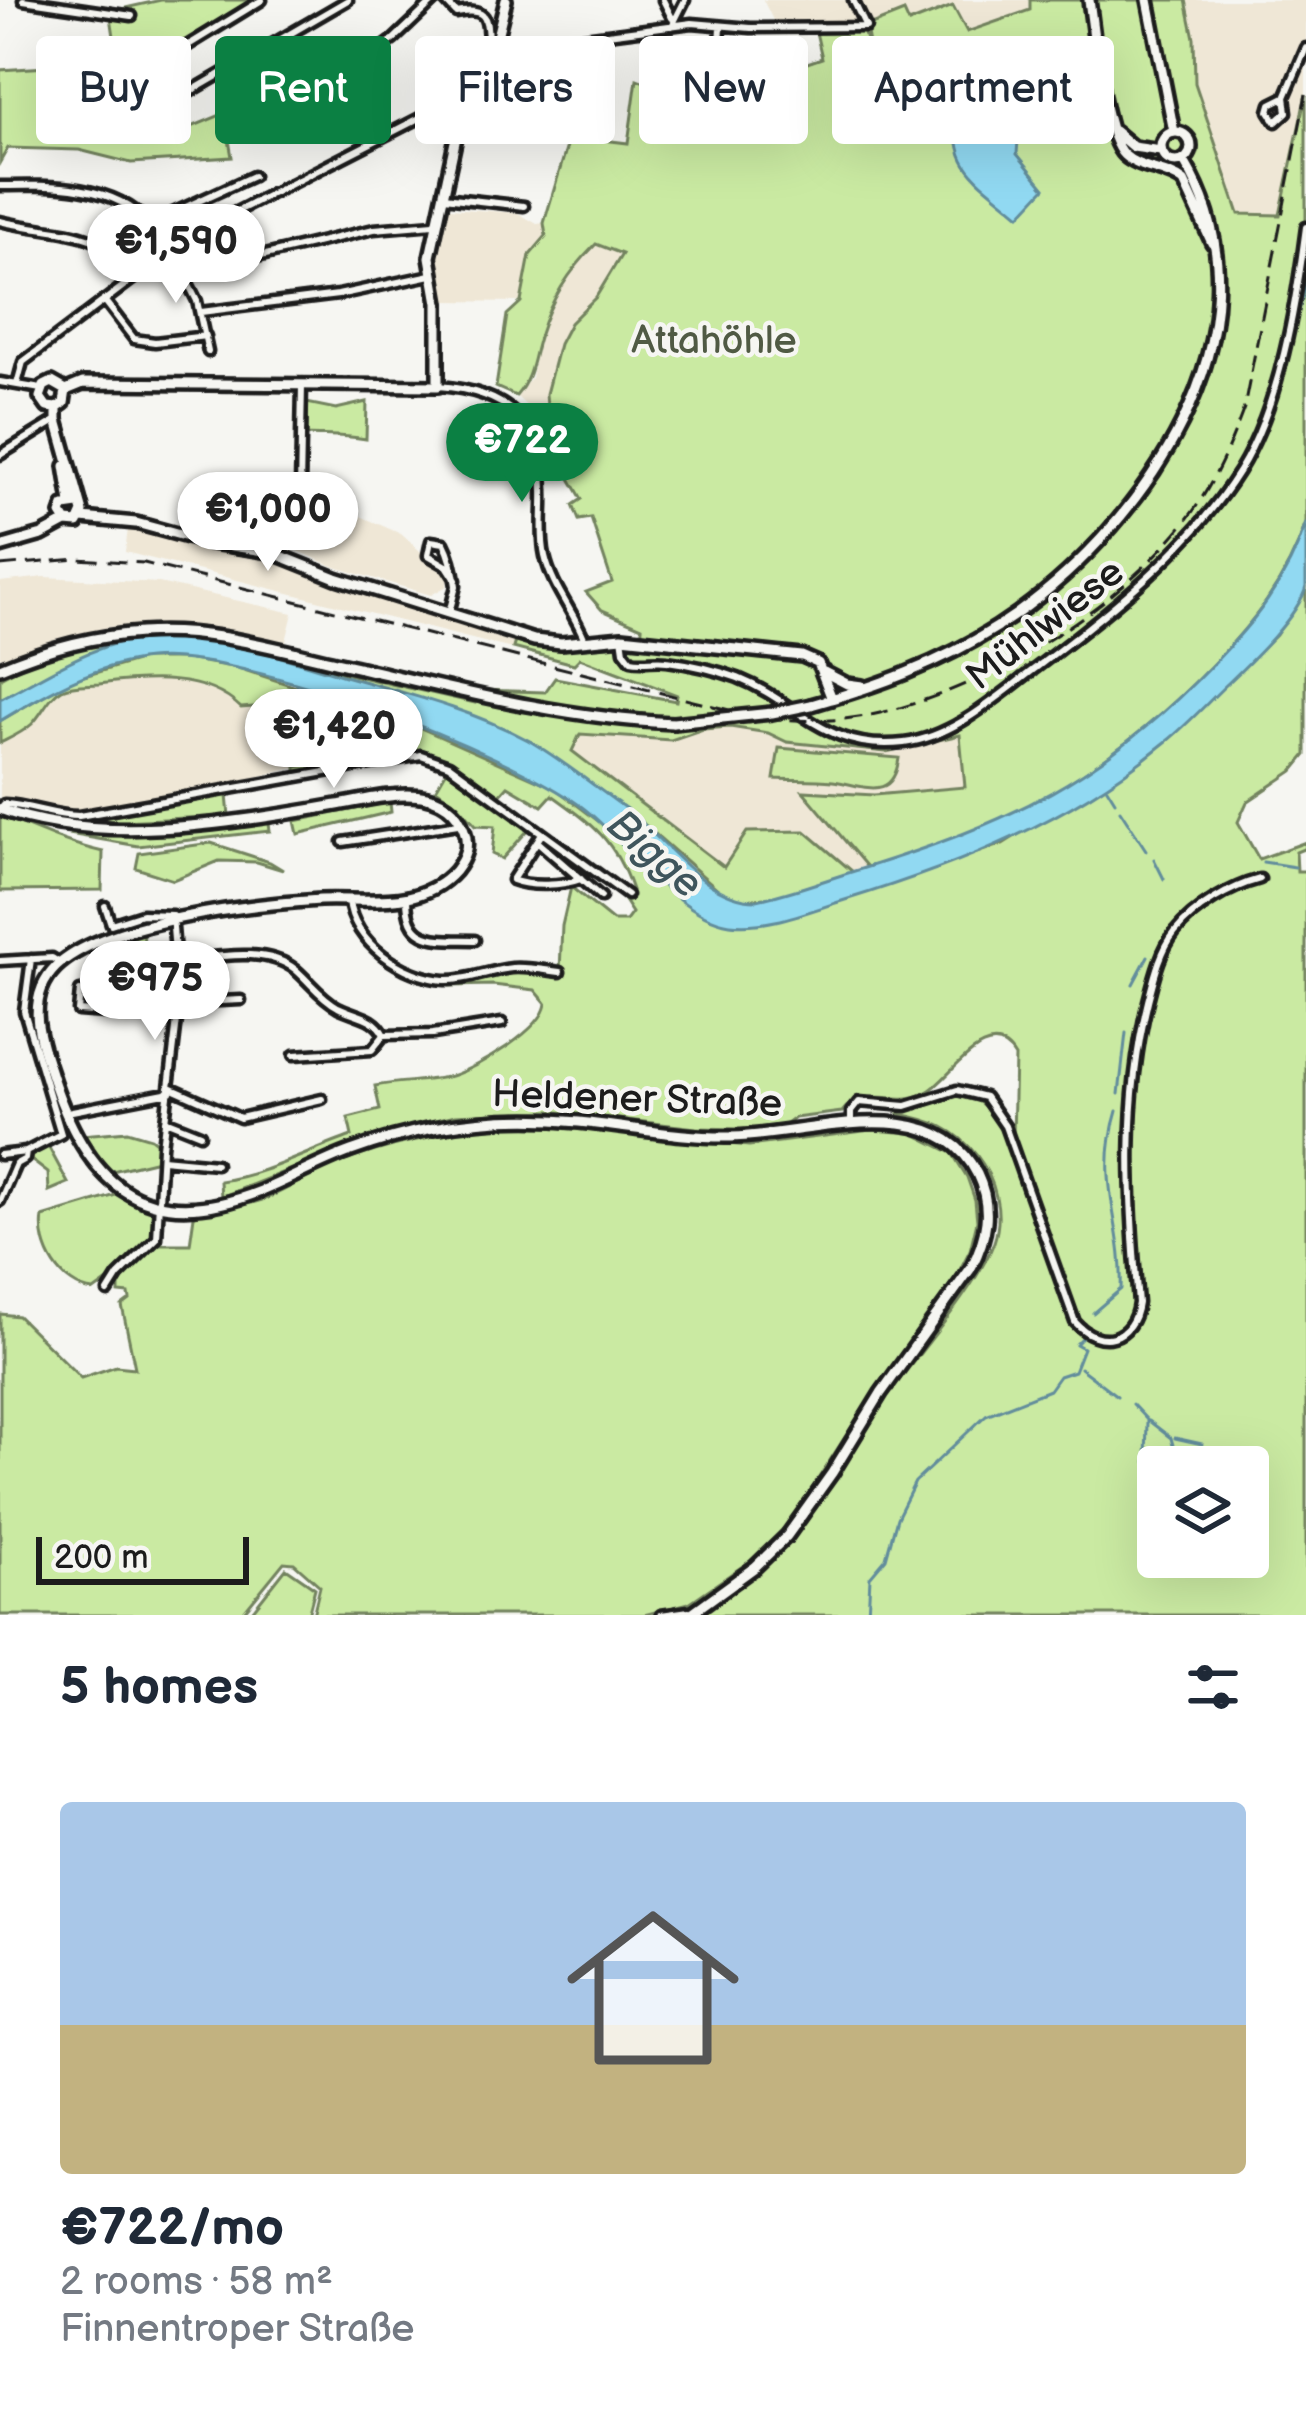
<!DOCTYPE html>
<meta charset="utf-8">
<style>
body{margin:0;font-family:"Balsamiq Sans",sans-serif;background:#f6f6f7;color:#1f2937;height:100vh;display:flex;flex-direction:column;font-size:45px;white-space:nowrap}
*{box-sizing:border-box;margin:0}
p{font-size:39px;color:#747a83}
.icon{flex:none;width:66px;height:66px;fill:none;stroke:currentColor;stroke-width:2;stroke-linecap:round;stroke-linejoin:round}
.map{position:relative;height:1615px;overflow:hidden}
.side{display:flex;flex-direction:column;background:#fff;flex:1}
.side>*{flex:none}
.guide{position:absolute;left:36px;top:36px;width:1236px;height:108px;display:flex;gap:24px}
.controls{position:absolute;left:1137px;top:1446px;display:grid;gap:24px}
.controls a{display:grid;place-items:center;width:132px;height:132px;border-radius:12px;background:#fff;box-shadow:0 12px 48px #0002;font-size:60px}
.scale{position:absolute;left:36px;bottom:30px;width:213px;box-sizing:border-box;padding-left:12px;border:6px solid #1c1c1c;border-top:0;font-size:33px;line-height:42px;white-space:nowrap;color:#1c1c1c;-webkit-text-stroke:9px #f6f6f2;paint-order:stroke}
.price{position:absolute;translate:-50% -102px;padding:0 27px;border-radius:42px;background:#fff;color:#222;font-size:39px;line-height:78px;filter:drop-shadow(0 3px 6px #0008)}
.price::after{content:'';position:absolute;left:50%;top:72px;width:36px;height:27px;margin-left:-18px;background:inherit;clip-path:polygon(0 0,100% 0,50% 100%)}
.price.on{background:#0b8043;color:#fff}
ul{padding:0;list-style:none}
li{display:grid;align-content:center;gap:24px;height:636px;padding:0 60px}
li+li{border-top:3px solid #e0e1e3}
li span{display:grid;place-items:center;height:372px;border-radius:12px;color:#555}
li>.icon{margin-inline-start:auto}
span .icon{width:216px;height:216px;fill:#fffc;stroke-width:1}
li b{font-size:51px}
h2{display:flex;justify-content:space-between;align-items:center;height:144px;padding:0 60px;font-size:51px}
.pill{padding:0 42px;border-radius:12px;background:#fff;box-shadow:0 12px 48px #0002;font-size:42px;line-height:108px}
.pill.on{background:#0b8043;color:#fff}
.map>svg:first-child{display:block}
.built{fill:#efe7d6}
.green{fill:#caeaa2;stroke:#73835f;stroke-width:3;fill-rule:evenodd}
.water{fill:#91d9f2;stroke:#628d9c;stroke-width:3}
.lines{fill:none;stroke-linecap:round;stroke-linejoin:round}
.stream{stroke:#628d9c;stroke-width:3}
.street-casing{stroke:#1c1c1c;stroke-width:15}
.secondary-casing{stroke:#1c1c1c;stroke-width:18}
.street{stroke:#f6f6f2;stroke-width:6}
.secondary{stroke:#f6f6f2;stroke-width:9}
.rail{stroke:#1c1c1c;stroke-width:3;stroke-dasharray:18 9;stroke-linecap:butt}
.secondary-bridge-casing{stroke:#1c1c1c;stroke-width:18;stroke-linecap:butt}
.secondary-bridge{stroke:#f6f6f2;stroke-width:9}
.labels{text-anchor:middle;stroke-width:9;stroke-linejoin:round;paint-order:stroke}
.park-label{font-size:39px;fill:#505a44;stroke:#f6f6f2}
.street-label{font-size:39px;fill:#1c1c1c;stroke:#f6f6f2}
.water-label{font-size:42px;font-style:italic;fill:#3f555c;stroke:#f6f6f2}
</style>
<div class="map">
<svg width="1306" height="1615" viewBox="0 0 1306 1615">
<rect width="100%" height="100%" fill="#f6f6f2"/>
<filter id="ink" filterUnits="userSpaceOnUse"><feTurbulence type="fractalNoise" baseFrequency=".00833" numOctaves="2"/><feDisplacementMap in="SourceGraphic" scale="24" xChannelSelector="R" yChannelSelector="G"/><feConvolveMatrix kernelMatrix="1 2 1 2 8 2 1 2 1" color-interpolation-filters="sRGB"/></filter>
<g filter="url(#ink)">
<path class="built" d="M763,0H1030V10L967,32L909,23L777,28Z
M1186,0H1306V94L1280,215L1239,214L1195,83L1194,38Z
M450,208L518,213L537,224L544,223L546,236L530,255L521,302L443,301L436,257L445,210Z
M596,243L625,256L551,414L534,413L516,396L531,378L538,338L556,292Z
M239,487H295L401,534L439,568L448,578L447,586L431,595L335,567L269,538L252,535L251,541L195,531L207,489Z
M128,529L275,557L336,584L514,640L512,649L125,552Z
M45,577L159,583L293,613L286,641L176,625L110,627L55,639L0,658V582Z
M155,678L184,682L228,695L241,708L290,704L316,709L393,730V745L230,783L225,790L79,816L17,804L0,809V743L35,721L45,704L64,688Z
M730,727L769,733L787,742L886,752L902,751L960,734L965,787L874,795L805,792L867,867L853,872L805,831L724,867L571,750L580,733L671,740L703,729Z"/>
<path class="green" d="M161,0H253L132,74L134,120L182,131L325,72L329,87L312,104L228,134L232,157L131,163L79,150L8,148L0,162V70L111,63L117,56L110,10L127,15L125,8Z
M1030,0H1186L1194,38L1195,83L1239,214L1280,215L1306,94V523C1286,583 1253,622 1211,666C1117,764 1001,837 867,867L803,791L874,795L965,787L960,735L886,752L787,742L768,733L730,727L703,729L671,740L580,734L572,751L724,867L747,832L805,831L853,872L776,897L743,900L721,892L630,812L532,742L295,662L475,703L479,690L545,692L555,678L676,701L677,695L580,658L574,664L513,648L515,641L550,649L641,644L642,627L602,610L586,592L612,582L591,518L579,520L573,505L582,499L543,432L548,419L546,394L559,344L570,323L596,297L622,254L596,244C570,270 551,298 540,334C532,358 533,376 516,396L496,387L507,315L521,302L530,255L546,236L544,223L570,136L628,143L637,79L674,93L742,85L822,58L816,32L863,30L872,61L866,27L904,12L909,23L953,6L967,32L1030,10Z
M367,402L366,439C344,435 329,436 307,435V403L336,409Z
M1306,588V755L1293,771L1247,802L1238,822L1259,859L1306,842V848L1296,852L1297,871H1306V1615H702C718,1592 758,1574 780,1552C821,1510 845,1455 878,1408C909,1364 977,1289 994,1242C1004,1213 995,1179 977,1156C956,1128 932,1120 899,1114V1110C952,1099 977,1075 1004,1138L1013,1137L1015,1057C990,1014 950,1078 930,1090C897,1112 867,1080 842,1112L795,1118L783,1127L743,1129L696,1128L549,1111L455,1115L376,1135L221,1197L220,1181C265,1175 308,1151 352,1136L348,1118L380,1110L375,1086C399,1081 427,1082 451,1076C477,1068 544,1029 546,1003L535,990L493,985L450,986L445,980L512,968L560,971L562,926L571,887L613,921H626L632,913L621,896L632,890C615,840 594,825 552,795L542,806L508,786L498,797C472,778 448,756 414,749L296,772V767L393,745V731L290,704L241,708C205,673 146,678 99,684C88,685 72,684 62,689C48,697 43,713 32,724C22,733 12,737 0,743V721L70,680L143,659H186L238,668L416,726L555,788L610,830L686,903L710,918L799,914L1003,844L1169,739L1276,635ZM1158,1467H1248V1557H1158Z
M150,637L110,646L0,699V678C45,652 99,642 150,637Z
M779,748L899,758C893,803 864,785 833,781C814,779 793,780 774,779Z
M447,770L529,829L502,859L492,854L495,826L476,825L457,804L436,789Z
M227,795L229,816L78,823L79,820Z
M390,802L391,812L298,834L295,821Z
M0,815C35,829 67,844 103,852L102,890L0,891Z
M269,823L270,831L138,846L69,834Z
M211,843L270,862L283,870L257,862L219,861L173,880L136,868L139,853Z
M144,932L141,984L106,982L107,946Z
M483,1125H539L749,1146L871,1130L912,1133L952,1153L967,1177L975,1200L977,1221L970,1250L948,1293L872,1395L791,1521L750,1561L689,1603L644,1615H313L320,1586L294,1563L284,1562L241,1615H0V1314L18,1316L81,1378L116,1366L135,1368L122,1306L130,1300L129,1294L119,1293V1281L112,1278L94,1291C61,1288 38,1247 43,1217L119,1194L157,1210L153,1234L161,1244H190L194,1216C211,1207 244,1208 267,1198C288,1189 307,1177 327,1168C378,1147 430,1137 483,1125Z
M127,1131L151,1138L162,1147V1159L108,1172L81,1135Z
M48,1146L68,1183L49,1191L48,1173L31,1160L32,1153Z
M286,1568L315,1588L308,1615H249Z"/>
<path class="water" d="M998,44H1002L1023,71L1017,154L1045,188L1020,215C971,173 948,168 960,97L976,88L974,59L993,53Z
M1306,523C1306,542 1306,569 1306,587C1298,617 1249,663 1227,684C1207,703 1188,724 1167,741C1072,820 962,864 845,900C809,911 767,929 730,924C675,916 626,840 582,807C507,751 242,649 149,659C95,664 46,693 0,721V699C48,674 95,641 151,637C214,632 279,657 338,674C403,693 468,708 528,740C561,759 594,786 625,808C665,838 703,900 757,900C792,893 827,879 861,869C1011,822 1101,780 1211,666C1254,622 1287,582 1306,523Z"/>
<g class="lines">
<path class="stream" d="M1299,311L1306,283
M1107,788L1115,801
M1120,810L1146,850
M1154,859L1164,879
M1263,862L1295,867
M1133,984L1148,956
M1119,1094L1126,1033
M1093,1313L1121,1289C1124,1224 1095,1183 1117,1111
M1080,1368L1117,1396
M1132,1404L1147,1420L1146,1462L1158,1484
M1149,1421L1171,1438L1179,1467
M1175,1438L1202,1444
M1162,1566L1163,1557
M868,1615L870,1577L886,1558L897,1518L915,1482L986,1415L1049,1390L1059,1376L1074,1371L1083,1348L1076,1344L1084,1336"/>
<g class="street-casing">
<path id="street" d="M23,0L132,16
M444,0L456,13C500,4 481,34 492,57L577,38L692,23L751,28L866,27L853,0
M663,0L672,18
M672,26L685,0
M721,27L720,44L734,74
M151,68L262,0
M344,76L393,40L435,0
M1285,97L1271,104L1269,111L1276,122L1287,112L1285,97L1306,48
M171,103L348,0
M0,186C48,185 115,183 149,224L137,231L119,252
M444,197L524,206
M0,221C55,235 96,224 136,274
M149,224L253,176
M171,249L197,301L208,352
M186,274L374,229L434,224
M104,300L134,339L155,342L206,336
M201,312L338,295L431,275
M0,382L41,389
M17,384L23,362L191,235L455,100
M438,386C505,391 542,420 543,490C544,512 540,534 545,556C552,587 573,610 585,640
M0,455L52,423
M300,490L302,385
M449,613L456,586C454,572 451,556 444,543L431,541L428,555L447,566L456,580
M622,637L624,651L631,660C643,663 655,659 667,661C690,664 716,670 738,678C800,703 825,752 904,743C954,737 998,696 1037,667C1108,613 1191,548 1239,471C1280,405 1296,304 1306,227
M0,809L4,804C30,805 53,816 79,816L421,755L449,765L627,895
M541,835L512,880C530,887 562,886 581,879
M343,842L458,824
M538,842L601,897
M407,898C407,945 437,939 475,940
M349,900C352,942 404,978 445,980C468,981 490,970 512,968C528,967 544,970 560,972
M105,906L111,924L142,914L172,915L179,1003L162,1147L157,1238L118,1276L108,1292
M0,961L52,958L60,963
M176,961C212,958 265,945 296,970C311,983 320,997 338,1007C356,1016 375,1016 384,1035L372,1050L294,1055
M80,991L78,1011L177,1018
M179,1003L241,1000
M384,1035L433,1034L502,1023
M170,1087L240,1118L322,1099
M67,1112L170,1092
M165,1120L200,1134
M851,1124V1112L859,1102L906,1106L957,1090L985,1097L1005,1126L1075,1322C1100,1350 1133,1340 1138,1303C1129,1200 1123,1102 1148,1001C1154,978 1160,951 1175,932C1194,908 1230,887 1260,879
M0,1155L26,1152L61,1134L24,1011L31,959
M162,1159L216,1164
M0,1201L16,1164L25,1159L26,1152
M661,1615L689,1611"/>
</g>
<g class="secondary-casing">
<path id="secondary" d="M1089,0C1094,32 1103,135 1124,155C1140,170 1166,168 1184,182L1212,243
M1148,0L1174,132
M455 99a6 6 0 1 1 12 0a6 6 0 1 1-12 0Z
M465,94L492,57L506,0
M1114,131L1133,147L1161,151
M1161 147a15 15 0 1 1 30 0a15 15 0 1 1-30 0Z
M66,390L83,383L438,386V303L430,257L463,105
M57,408L47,407L40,397L44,386L52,382L66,390L64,403L57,408V420L83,512L78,523L66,522L61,514L64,506L78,504
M65,466L71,503
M82,518L136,523L206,542L271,552L336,578L534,640L561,643L622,637L802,656L818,663L832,699
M0,547L42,535L66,522
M0,668C45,649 93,636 141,633C205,628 270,647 331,661C445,687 557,718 673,723
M824,672L847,684L862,686
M811,705C877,686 939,664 997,627C1140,535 1285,330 1184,161
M0,809C97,846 237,823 337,805C378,798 446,777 464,830C470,846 465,858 455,871C421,910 365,898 320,900C253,904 104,921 56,967C26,997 38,1036 50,1070C84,1180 140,1239 261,1191C291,1179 320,1162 351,1151C424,1124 502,1114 579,1122C630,1127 681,1138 732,1137C806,1136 935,1088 977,1174C993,1207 987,1237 971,1268L881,1393L832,1473L787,1536L755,1567L689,1615"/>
</g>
<use href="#street" class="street"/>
<use href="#secondary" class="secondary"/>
<path class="rail" d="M0,566L77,559L144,563L753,716C795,722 838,723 880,713C992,687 1130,601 1196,507C1217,476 1231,443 1244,408L1306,94"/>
<g class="secondary-bridge-casing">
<path id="secondary-bridge" d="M673,723L772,713L811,705"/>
</g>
<use href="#secondary-bridge" class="secondary-bridge"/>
</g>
</g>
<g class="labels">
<g class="park-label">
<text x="714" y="353">Attahöhle</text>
</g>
<g class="street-label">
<text transform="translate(1044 623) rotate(-38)" y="14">Mühlwiese</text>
<text transform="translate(637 1097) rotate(2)" y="14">Heldener Straße</text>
</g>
<g class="water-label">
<text transform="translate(656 853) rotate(41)" y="15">Bigge</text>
</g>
</g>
</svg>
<div class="controls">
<a><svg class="icon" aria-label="layers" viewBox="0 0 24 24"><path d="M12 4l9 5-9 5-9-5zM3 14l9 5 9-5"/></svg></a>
</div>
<div class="scale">200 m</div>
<b class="price" style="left:176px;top:306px">€1,590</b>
<b class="price on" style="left:522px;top:505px">€722</b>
<b class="price" style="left:268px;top:574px">€1,000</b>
<b class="price" style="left:334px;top:791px">€1,420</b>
<b class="price" style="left:155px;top:1043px">€975</b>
<div class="guide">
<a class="pill">Buy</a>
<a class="pill on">Rent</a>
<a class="pill">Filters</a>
<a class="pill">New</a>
<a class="pill">Apartment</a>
</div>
</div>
<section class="side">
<h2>5 homes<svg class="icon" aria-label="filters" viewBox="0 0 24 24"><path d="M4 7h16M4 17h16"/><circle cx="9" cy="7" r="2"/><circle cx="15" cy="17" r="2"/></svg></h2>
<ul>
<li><span style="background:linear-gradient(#a9c7e8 60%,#c2b280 0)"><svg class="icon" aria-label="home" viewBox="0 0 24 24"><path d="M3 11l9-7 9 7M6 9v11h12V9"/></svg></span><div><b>€722/mo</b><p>2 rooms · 58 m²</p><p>Finnentroper Straße</p></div></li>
</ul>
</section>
